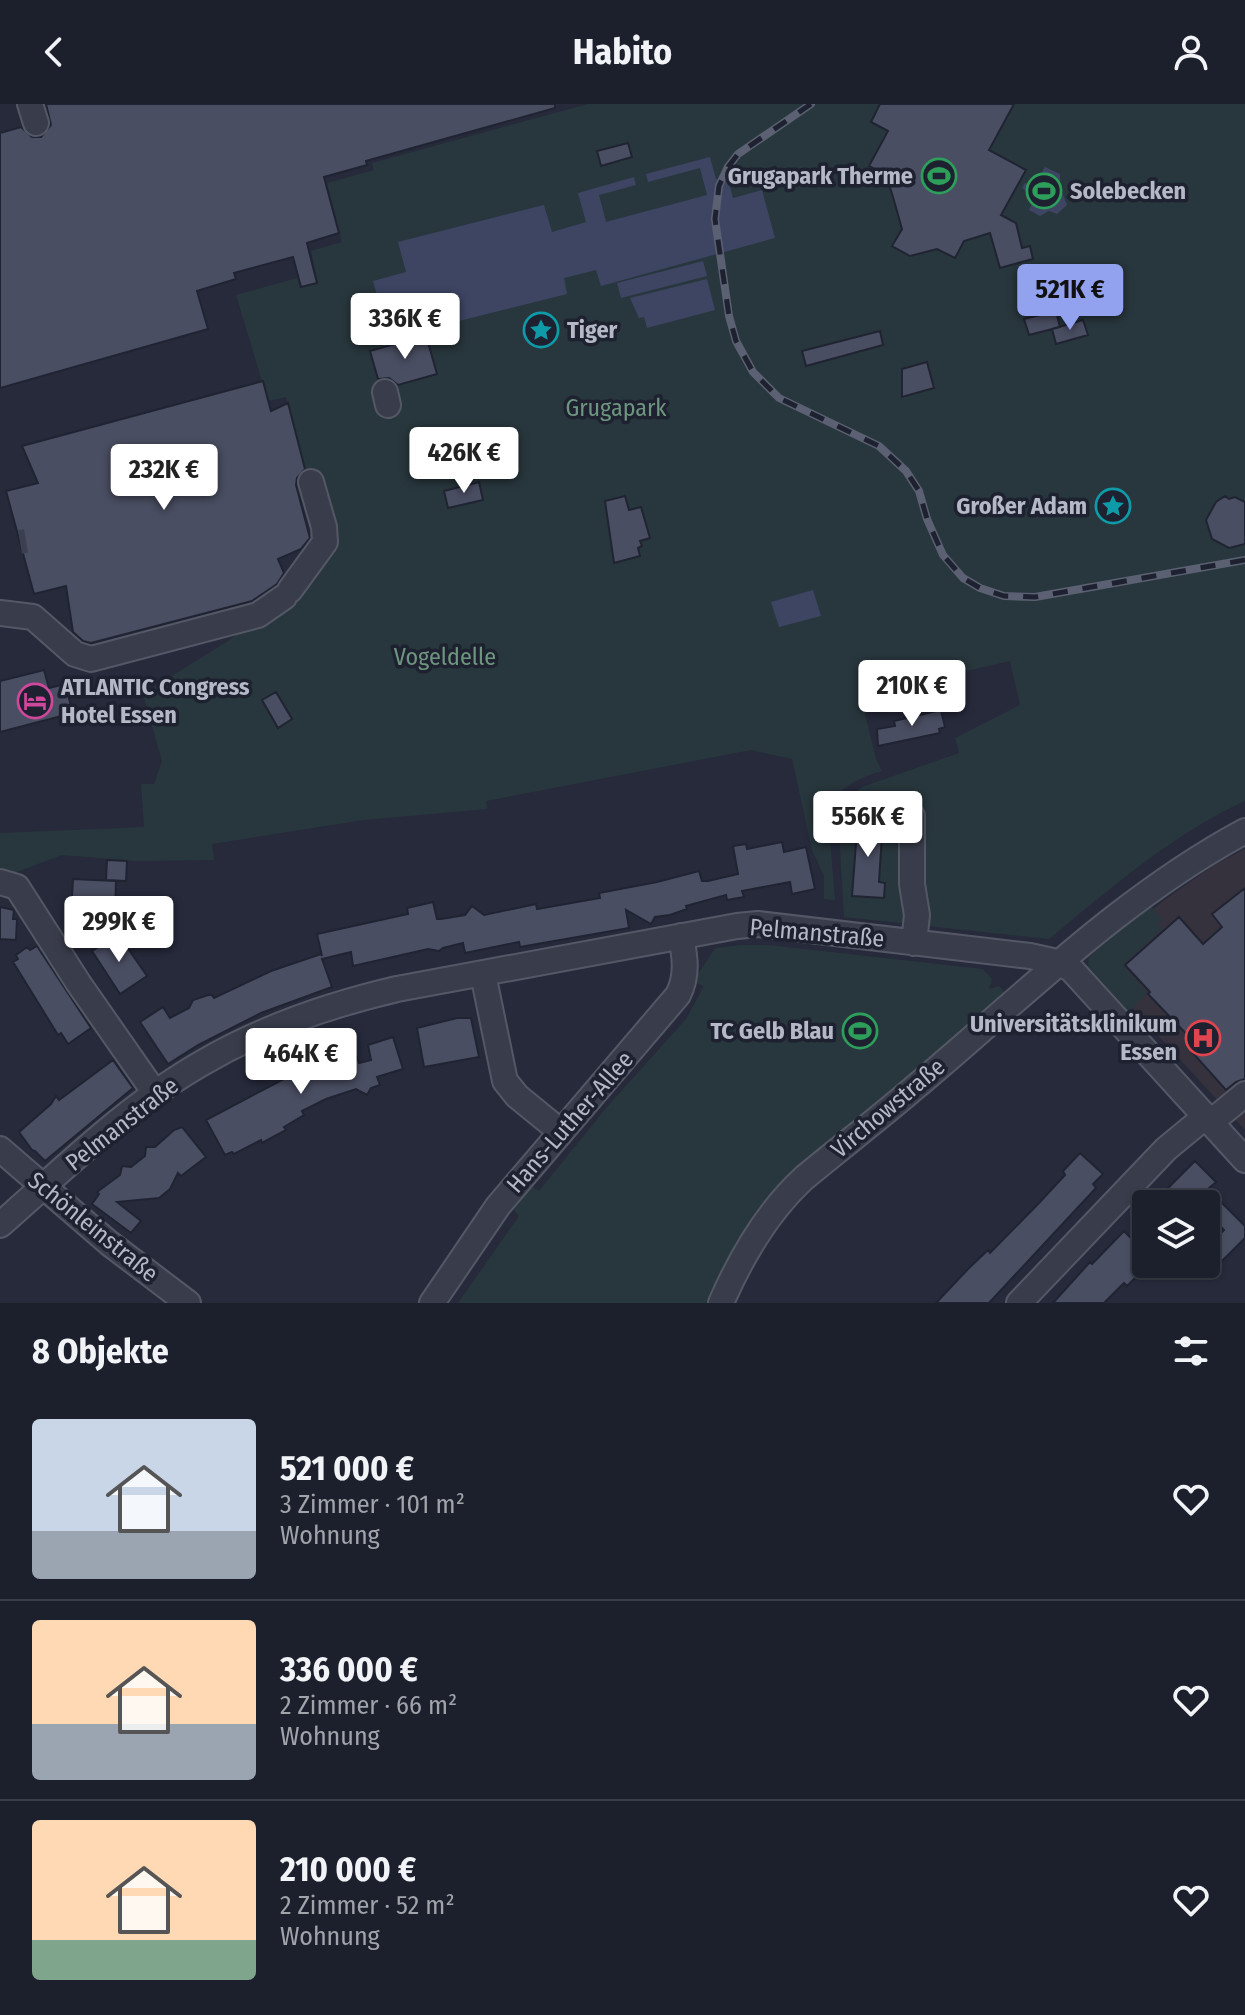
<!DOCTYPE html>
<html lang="de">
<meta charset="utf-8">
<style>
body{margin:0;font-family:"Fira Sans Condensed",sans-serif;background:#292d38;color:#f1f3f6;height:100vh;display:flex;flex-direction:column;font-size:30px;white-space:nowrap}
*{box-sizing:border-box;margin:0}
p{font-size:26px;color:#a0a3a9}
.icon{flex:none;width:44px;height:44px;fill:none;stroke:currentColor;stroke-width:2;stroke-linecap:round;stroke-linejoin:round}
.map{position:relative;height:1199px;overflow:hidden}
.panel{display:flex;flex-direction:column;background:#1c202c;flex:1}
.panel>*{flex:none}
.controls{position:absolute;left:1132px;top:1086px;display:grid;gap:16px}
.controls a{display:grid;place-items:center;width:88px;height:88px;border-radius:8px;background:#1c202c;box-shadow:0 2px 6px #0004,0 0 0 2px #3a3e48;font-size:40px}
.price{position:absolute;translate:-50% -68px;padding:0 18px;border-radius:8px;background:#fff;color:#222;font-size:26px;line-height:52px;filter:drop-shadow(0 2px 4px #0008)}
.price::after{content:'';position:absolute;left:50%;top:48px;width:24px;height:18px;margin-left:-12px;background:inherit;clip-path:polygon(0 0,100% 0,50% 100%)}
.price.active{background:#92a2ef;color:#111}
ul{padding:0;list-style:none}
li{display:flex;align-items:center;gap:24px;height:200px;padding:0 32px}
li+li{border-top:2px solid #3a3e48}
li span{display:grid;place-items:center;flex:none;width:224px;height:160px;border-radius:8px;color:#555}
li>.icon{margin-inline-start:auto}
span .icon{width:96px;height:96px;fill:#fffc;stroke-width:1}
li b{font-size:34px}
h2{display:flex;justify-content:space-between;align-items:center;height:96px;padding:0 32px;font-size:34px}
header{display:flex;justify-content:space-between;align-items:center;height:104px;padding:0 32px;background:#1c202c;font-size:36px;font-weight:700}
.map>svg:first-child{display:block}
.medical{fill:#35313d}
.green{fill:#28373d}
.water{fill:#3d4563}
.building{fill:#4a4e62;stroke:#202432;stroke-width:2}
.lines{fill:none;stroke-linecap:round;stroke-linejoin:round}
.minor-tunnel{stroke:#3b3f50;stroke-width:24;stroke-dasharray:24 12;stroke-linecap:butt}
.minor-casing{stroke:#545866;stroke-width:28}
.minor{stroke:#393d4b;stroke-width:24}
.rail-casing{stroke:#5b6072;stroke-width:8}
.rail{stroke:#1e2230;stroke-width:5;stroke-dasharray:15;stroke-linecap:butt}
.labels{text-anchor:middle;stroke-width:7;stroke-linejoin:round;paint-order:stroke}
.poi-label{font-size:24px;font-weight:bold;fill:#b5b8c7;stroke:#1e2230;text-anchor:end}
.park-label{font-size:24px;fill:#6e957f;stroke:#1e2230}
.street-label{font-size:24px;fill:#b5b8c7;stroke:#1e2230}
</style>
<header><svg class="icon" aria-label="back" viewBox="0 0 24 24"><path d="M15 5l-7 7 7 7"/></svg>Habito<svg class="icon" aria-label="person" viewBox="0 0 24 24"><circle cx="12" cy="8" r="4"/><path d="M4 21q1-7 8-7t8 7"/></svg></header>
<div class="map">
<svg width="1245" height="1199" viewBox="0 0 1245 1199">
<rect width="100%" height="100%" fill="#262a3b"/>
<path class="medical" d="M1245,745V1026L1094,862L1096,853L1163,797L1216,760Z"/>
<path class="green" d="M588,0H1245V697C1171,731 1111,784 1049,835L844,813L838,712L840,701L862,683L959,649L955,634L1020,601L1010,557L883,586L865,610L876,655L882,667C859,674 834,684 828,710L835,796L824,795V772L812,746L792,655L751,646L486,697L487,705L364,716L212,740L214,756L136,757L62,751L9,771H0V729L144,723L141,680H154L162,657L143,590L228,537L289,492L332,444L306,370L286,293L268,297L236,191L297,174L300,184L318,179L311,147L342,138L327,79L374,66L372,59Z
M1150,801L1163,816L1158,820L1162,825L1123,861L1147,889L1129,908L1088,862L1089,853Z
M741,841H768L983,865L992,875L989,885L999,882L1007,891L820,1051L714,1199H458L519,1112L512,1104L529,1081L539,1087L607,1003L686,915L704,882L693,878L713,847L716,844Z"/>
<path class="water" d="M710,53L716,75L729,79L733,94L762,86L775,134L601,182L596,166L564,174L567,190L415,228L416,233L384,242L381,233L388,230L373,177L406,168L398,138L544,101L552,128L586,118L578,89L634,73L636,81L599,91L606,118L707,91L700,64L648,78L646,70Z
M1045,63L1060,70V83L1067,101L1057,110L1049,107L1040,112L1029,106L1035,93L1022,84L1025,79L1034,82Z
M703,157L707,172L621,194L617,179Z
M707,175L715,206L647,224L644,213L639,214L630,194Z
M813,486L821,512L779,523L771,498Z"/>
<path class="building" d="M46,0H555V4L366,57L367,61L324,73L339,129L307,139L317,179L301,183L293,153L234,169L236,175L197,187L208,225L0,284V29L21,23L32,33H41L51,21Z
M880,0H1014L989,46L1026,66L1001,111L1016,119L1022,144L1030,142L1033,155L1000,164L990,129L964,137L955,154L937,145L910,152L892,142L902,125L893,93L886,71L869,62L888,27L871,18Z
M628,39L632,53L601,62L597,47Z
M1056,207L1060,223L1029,231L1024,215Z
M1083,216L1088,231L1056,240L1052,225Z
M880,227L883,241L806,262L802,247Z
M426,231L437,270L398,281L389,274L378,275L370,247Z
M927,258L934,284L902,293V265Z
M263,277L271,307L288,299L305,365L297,374L296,381L310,434L301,445L278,455L284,469L277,480L252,497L91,539L83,537L73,528L66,482L34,490L6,387L38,379L22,342Z
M479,378L483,396L448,404L444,387Z
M625,392L629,406L641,403L650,434L640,437L642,442L638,444L640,452L614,459L605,397Z
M1225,392L1229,395L1235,393L1245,398V440L1229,444L1212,435L1206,416L1216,398Z
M44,566L49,584L65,580L73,609L0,628V577Z
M276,588L292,615L278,624L262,596Z
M941,606L945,623L939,625L940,629L878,642L877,625L895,622L894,617Z
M858,713L883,714L879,778L885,779L884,794L852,792Z
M782,738L784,748L806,743L815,785L792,790L790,778L742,787L744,793L727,796L726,791L686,802L687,805L670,811L655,813L651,820L626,806L629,824L520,843L519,838L465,849L463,839L443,844L439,847L428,845L353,862L351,848L322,855L332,883L261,909L198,941L168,960L140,918L163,903L170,914L189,904L193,896L208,891H212L214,894L271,867L321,850L322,852L317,830L408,810L407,804L433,798L437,815H441L465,811L472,802L484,811L536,800L537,805L600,794L599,789L657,778L699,767L702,777H708L738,770L733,742L746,740L747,745Z
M107,756L127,757L126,777L106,776Z
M73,775L116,777L115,812L71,810Z
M1245,784V975L1236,978L1226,986L1192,948L1198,942L1148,890L1150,888L1125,861L1179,813L1203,840L1222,823L1212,810Z
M0,803L14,806L13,815H17L16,836L0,835Z
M118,830L147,872L120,890L92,847Z
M37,842L91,924L68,940L61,929L58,931L13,858L18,855L16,851L27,843L30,846Z
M457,914H471L479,953L424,963L417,924Z
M393,933L403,965L377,973L380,981L371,984L367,991L356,985L326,995L302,1007L304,1011L284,1023L286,1026L262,1039L261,1036L234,1050L232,1048L225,1051L206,1016L320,956L354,946L359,959L371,956L368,941Z
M113,956L133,984L45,1057L35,1047L32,1046L19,1028L51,1000L56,992L59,996Z
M182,1023L206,1053L181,1072L178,1069L170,1085L159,1094L117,1098L141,1117L131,1129L92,1100L99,1090L97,1088L120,1071L122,1062L131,1063L145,1052L146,1043H155L174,1026Z
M1080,1049L1103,1070L1093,1080L1096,1084L989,1199H936L969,1164L988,1146L990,1149L1039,1099L1065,1071L1063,1067Z
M1195,1057L1216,1078L1208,1085L1245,1122V1134L1215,1164L1206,1155V1144L1224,1126L1206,1108V1100H1166L1159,1093Z
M1124,1127L1146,1150V1163L1127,1182L1124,1179L1104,1199H1053L1090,1158L1092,1160Z"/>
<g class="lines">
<path class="minor-tunnel" d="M20,438L26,437"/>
<g class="minor-casing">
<path id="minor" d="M30,0L36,19
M385,288L388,301
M290,486L325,438L324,423L311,378
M0,509L33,513L75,550L91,555L258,511L284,493
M912,712V780L917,811L914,839
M0,778L17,783L79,880L155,989
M483,870L505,977L517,992L561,1028
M1211,1018L1245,990
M0,1045L109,1139L188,1199
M0,1121C65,1064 128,1001 204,958C264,923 329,901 397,885L737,822L758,820L1030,852L1057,858L1071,865L1245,1056
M432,1199L498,1102L678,891C688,871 685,853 681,832
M721,1199C741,1153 767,1108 804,1074C840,1044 877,1016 913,985C1021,895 1120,794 1245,727
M1019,1199L1166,1045L1206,1012"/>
</g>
<use href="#minor" class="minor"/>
<g class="rail-casing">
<path id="rail" d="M811,0L738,50L728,63L719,82L715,115L729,212L736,237L753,268L779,294L879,342L906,367L919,387L927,415L943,451L963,474L980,484L1004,492L1035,493L1245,456"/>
</g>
<use href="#rail" class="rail"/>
</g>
<defs>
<g id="stadium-ring" transform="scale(1.8)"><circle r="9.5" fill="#1e2230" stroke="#2e9e5b" stroke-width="1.5"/><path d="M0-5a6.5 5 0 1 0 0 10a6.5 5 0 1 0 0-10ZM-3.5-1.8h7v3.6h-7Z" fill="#2e9e5b"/></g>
<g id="sight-ring" transform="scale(1.8)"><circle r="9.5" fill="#1e2230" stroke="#0f9aa8" stroke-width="1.5"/><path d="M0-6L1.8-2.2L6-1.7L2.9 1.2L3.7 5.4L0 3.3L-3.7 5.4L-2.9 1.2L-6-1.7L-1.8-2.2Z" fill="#0f9aa8"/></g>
<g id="hotel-ring" transform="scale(1.8)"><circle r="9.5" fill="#1e2230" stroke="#d1479c" stroke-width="1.5"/><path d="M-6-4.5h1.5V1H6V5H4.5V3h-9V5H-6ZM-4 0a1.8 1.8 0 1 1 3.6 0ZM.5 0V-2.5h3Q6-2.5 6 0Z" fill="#d1479c"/></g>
<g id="hospital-ring" transform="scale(1.8)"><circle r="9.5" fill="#1e2230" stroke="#e0444e" stroke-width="1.5"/><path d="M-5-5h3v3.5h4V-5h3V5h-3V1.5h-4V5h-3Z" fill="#e0444e"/></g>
</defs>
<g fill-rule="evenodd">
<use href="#stadium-ring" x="939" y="72"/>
<use href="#stadium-ring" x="1044" y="87"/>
<use href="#sight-ring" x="541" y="226"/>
<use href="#sight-ring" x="1113" y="402"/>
<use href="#hotel-ring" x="35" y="597"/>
<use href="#stadium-ring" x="860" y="927"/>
<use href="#hospital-ring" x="1203" y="934"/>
</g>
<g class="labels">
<g class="poi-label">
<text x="913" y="80">Grugapark Therme</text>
<text x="1070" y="95" text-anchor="start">Solebecken</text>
<text x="567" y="234" text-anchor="start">Tiger</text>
<text x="1087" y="410">Großer Adam</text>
<text x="61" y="591" text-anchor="start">ATLANTIC Congress<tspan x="61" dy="28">Hotel Essen</tspan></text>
<text x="1177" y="928">Universitätsklinikum<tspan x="1177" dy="28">Essen</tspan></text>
<text x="834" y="935">TC Gelb Blau</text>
</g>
<g class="park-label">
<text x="616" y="312">Grugapark</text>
<text x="445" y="561">Vogeldelle</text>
</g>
<g class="street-label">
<text transform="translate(817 829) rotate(5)" y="8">Pelmanstraße</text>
<text transform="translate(888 1004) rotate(-40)" y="8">Virchowstraße</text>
<text transform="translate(570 1018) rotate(-49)" y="8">Hans-Luther-Allee</text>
<text transform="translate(122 1020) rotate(-38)" y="8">Pelmanstraße</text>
<text transform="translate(93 1123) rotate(39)" y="8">Schönleinstraße</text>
</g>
</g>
</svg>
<div class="controls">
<a><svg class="icon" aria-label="layers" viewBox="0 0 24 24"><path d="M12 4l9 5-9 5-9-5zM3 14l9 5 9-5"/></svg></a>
</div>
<b class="price active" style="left:1070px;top:228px">521K €</b>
<b class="price" style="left:405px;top:257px">336K €</b>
<b class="price" style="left:464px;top:391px">426K €</b>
<b class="price" style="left:164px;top:408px">232K €</b>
<b class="price" style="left:912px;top:624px">210K €</b>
<b class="price" style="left:868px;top:755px">556K €</b>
<b class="price" style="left:119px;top:860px">299K €</b>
<b class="price" style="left:301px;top:992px">464K €</b>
</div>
<section class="panel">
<h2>8 Objekte<svg class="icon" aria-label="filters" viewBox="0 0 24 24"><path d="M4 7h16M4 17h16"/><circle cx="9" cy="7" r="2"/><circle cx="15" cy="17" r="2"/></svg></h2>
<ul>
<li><span style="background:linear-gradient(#c9d6e8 70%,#9aa5b1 0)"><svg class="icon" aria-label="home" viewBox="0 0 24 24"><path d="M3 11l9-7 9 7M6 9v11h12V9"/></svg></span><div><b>521 000 €</b><p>3 Zimmer · 101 m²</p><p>Wohnung</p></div><svg class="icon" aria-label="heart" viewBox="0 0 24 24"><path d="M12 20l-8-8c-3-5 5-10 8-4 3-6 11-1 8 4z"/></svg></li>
<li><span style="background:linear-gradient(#ffd9b3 65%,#9aa5b1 0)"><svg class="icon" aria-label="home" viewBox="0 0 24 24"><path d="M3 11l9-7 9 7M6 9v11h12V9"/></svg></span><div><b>336 000 €</b><p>2 Zimmer · 66 m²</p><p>Wohnung</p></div><svg class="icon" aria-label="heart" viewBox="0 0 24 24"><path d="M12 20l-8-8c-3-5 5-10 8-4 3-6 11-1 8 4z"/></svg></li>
<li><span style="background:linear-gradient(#ffd9b3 75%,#7fa58c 0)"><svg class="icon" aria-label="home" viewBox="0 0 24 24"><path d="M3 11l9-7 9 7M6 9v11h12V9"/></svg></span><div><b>210 000 €</b><p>2 Zimmer · 52 m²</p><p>Wohnung</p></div><svg class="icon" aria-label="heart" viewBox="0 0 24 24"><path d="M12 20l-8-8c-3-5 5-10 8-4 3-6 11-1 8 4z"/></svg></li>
</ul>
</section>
